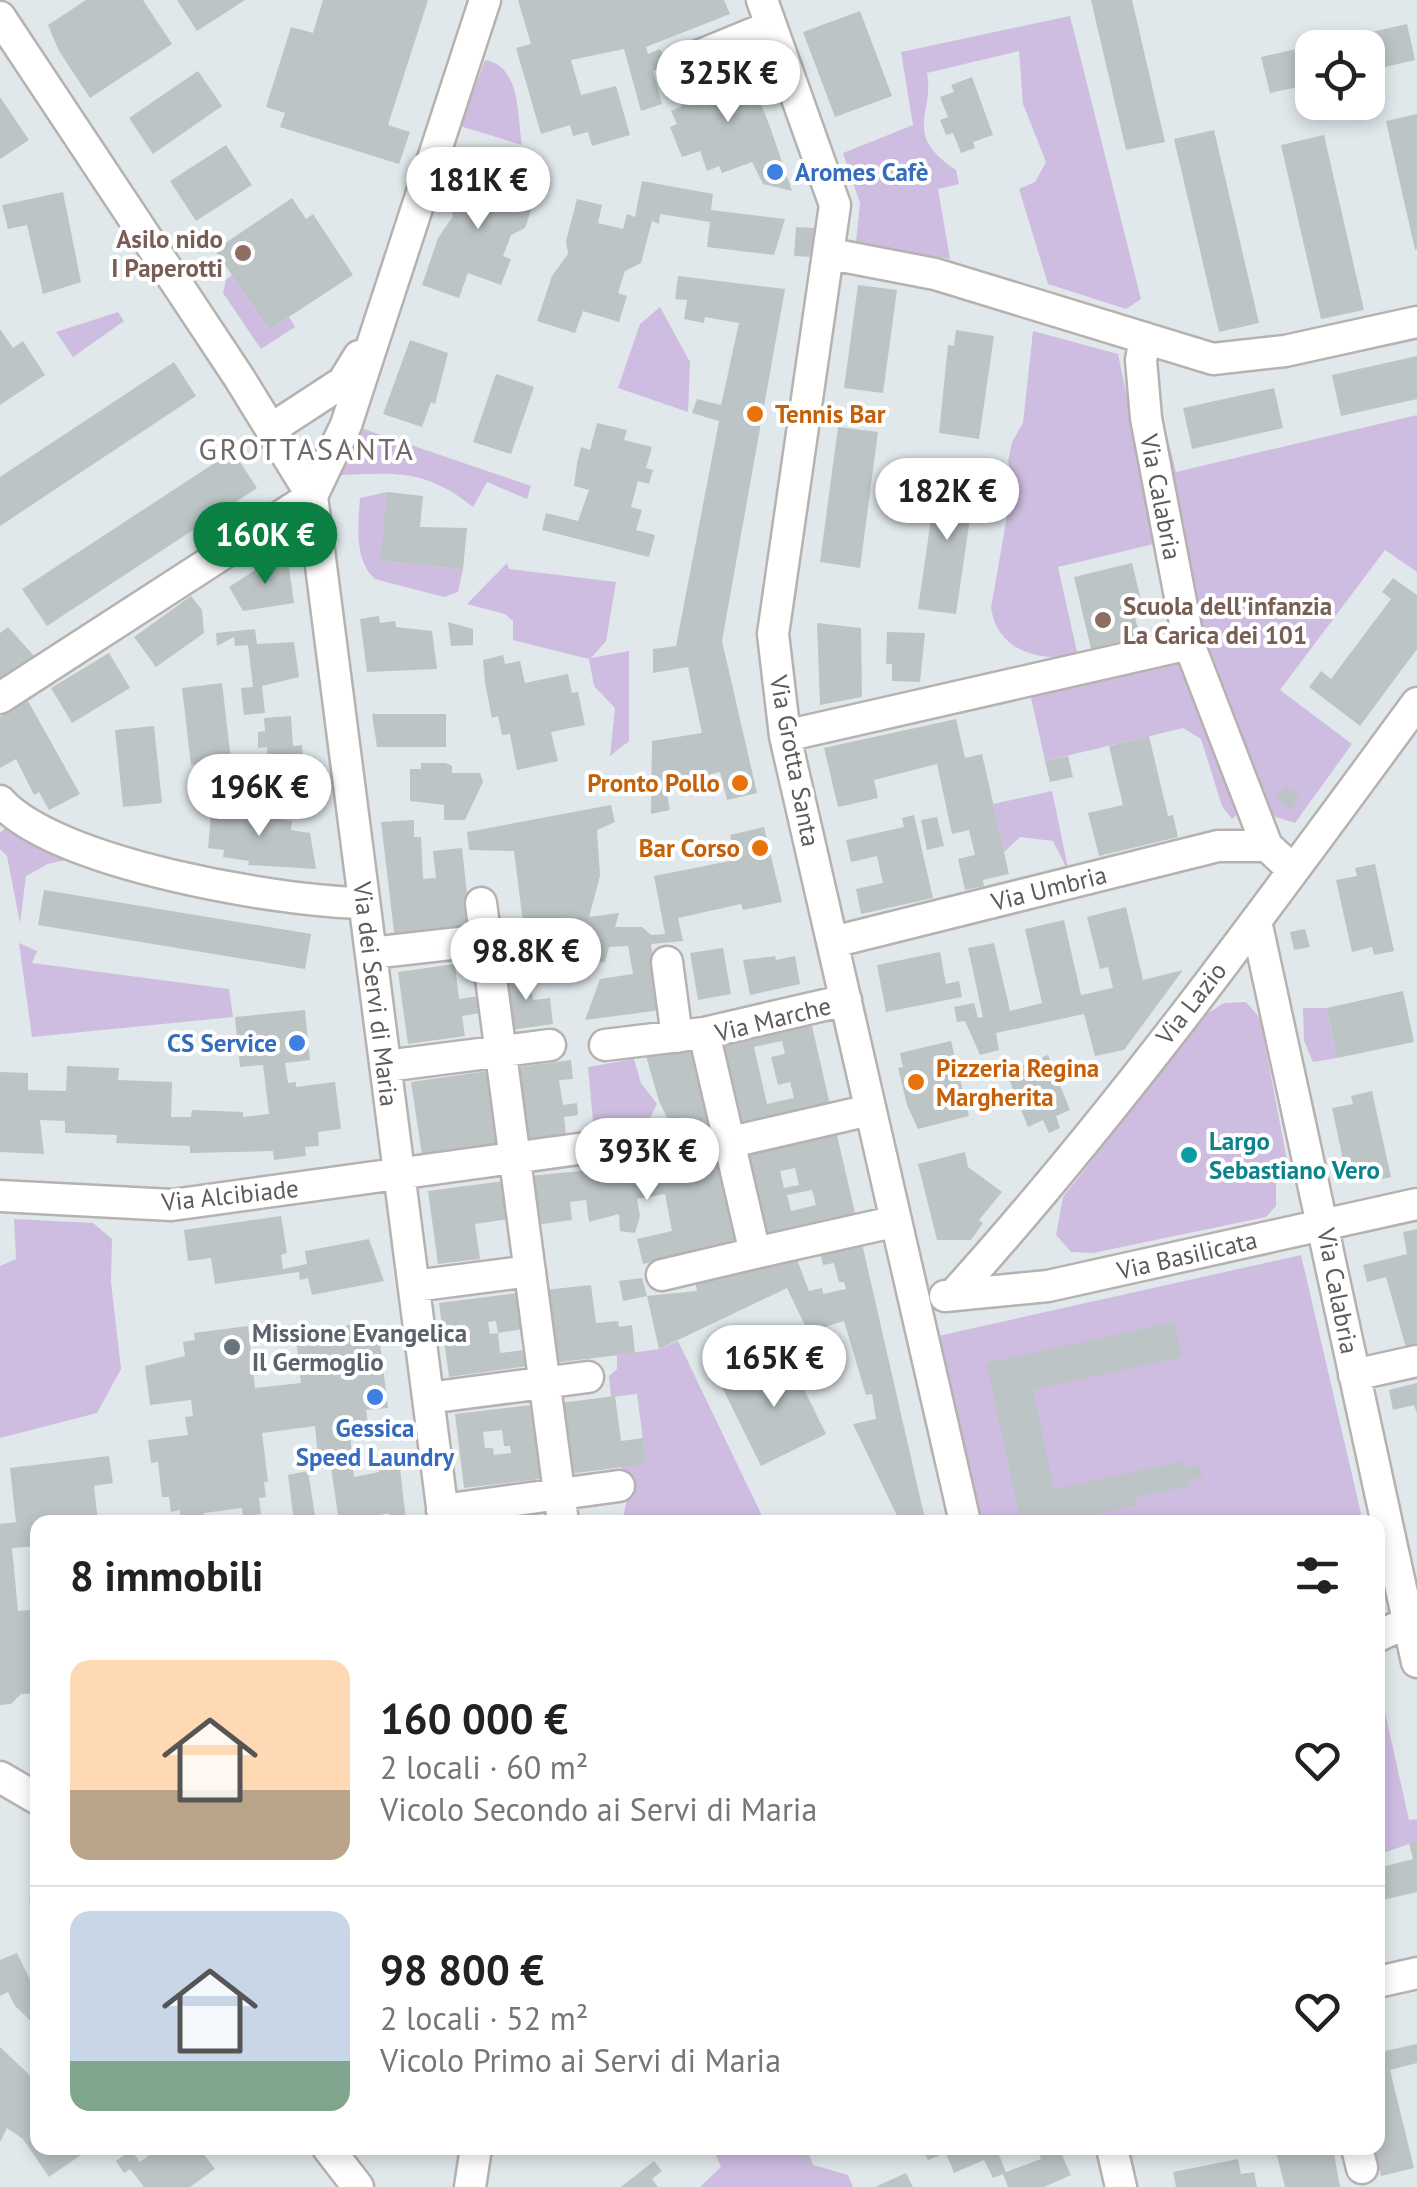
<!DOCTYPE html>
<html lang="it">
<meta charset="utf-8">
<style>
body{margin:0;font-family:"PT Sans",sans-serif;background:#f6f6f6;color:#222;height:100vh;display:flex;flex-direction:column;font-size:38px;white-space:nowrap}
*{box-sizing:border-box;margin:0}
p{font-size:32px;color:#767676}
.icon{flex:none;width:55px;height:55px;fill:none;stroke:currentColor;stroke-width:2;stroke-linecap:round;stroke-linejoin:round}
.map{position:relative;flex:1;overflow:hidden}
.sheet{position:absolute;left:30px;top:1515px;width:1355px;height:640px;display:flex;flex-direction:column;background:#fff;border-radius:20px;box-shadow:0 5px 15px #0003}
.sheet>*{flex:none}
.buttons{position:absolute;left:1295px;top:30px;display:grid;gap:20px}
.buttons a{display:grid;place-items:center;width:90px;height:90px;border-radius:20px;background:#fff;box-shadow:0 5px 15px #0003;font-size:50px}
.price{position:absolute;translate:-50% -85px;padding:0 22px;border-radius:35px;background:#fff;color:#222;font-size:32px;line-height:65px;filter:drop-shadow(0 2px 5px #0008)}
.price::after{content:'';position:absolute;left:50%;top:60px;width:30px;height:22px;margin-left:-15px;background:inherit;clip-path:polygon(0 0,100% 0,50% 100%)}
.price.current{background:#0b8043;color:#fff}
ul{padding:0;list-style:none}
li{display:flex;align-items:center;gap:30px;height:250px;padding:0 40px}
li+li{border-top:2px solid #e0e0e0}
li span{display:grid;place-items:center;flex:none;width:280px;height:200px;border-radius:20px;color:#555}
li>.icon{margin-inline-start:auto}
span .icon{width:120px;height:120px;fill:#fffc;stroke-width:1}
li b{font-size:42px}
h2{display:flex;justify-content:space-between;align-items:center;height:120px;padding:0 40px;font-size:42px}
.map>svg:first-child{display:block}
.green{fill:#cebde1}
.building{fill:#bcc4c6;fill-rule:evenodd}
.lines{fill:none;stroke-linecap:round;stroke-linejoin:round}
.minor-casing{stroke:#b7b1b0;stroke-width:35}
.minor{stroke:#fff;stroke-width:30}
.shop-dot{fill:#3f7fe0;stroke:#fff;stroke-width:4}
.education-dot{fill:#8d6e63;stroke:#fff;stroke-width:4}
.food-dot{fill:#e8710a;stroke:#fff;stroke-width:4}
.culture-dot{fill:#0f9aa8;stroke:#fff;stroke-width:4}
.worship-dot{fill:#6b7280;stroke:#fff;stroke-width:4}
.labels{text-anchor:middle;stroke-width:8;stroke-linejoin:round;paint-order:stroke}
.shop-label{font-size:25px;font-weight:bold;fill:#366cbe;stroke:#fff;text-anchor:start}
.education-label{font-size:25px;font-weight:bold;fill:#785e54;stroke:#fff;text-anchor:end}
.food-label{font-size:25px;font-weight:bold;fill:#c56008;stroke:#fff;text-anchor:start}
.street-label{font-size:25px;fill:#605959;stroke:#fff}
.culture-label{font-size:25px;font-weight:bold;fill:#0d838f;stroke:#fff;text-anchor:start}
.worship-label{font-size:25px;font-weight:bold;fill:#5b616d;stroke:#fff;text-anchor:start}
.quarter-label{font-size:30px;letter-spacing:2.5px;fill:#726a6a;stroke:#fff}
</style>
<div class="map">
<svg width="1417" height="2187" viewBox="0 0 1417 2187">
<rect width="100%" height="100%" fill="#e0e8eb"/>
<path class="green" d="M1070,16L1141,299L1126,309L1048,284L1019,189L1035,182L1046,162L1023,104L1019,51L927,73C935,114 901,133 956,170L959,184L938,189L950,259L856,242L860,203L843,153L913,125L901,52Z
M485,60C521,66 517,115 522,145L460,126Z
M232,275L269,330L289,317L295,327L261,349L223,293L226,280Z
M660,307L690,362L688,412L618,388L640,324Z
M118,312L124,321L73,357L56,332Z
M1033,331L1118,354L1158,543L1058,567L1078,656C1040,662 998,652 991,608L1013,482L1008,461L1012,442L1023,423Z
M1160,407L1176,472L1417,415V572L1385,550L1280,690L1352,744L1295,823L1267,814L1199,637L1159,429Z
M355,426L531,486L527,499L487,482L473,507C424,468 397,473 337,475Z
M387,492L381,561L463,569L458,592L444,597L375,579C354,560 358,525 360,498Z
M507,563L509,569L616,582L606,641L591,658L629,651V741L610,756L615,708L594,686L589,659L513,640V621L505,614L467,604Z
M1172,656L1181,659L1240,811L1232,819L1222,806L1201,739L1183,728L1045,761L1030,693L1074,686Z
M1052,791L1069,873L1053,841L1020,837L1004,852L993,804Z
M6,827L74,858L48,864L26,876L20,923L7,856L0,849V833Z
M19,943L37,951L32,963L229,989L233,1017L32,1037Z
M1246,1002L1260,1018L1289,1171L1276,1174V1206L1266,1217L1093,1253L1071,1252L1056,1235L1063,1197L1208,1013L1224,1003Z
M1303,1008H1327L1337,1058L1313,1062L1304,1041Z
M634,1059L641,1083L657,1104L649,1120L665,1137L643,1131L594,1132L588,1067Z
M14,1219L93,1223L112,1239L111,1282L121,1369L97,1413L0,1438V1266L16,1259Z
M1301,1255L1363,1522H981L938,1336Z
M678,1341L765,1522H622L631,1481L621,1467L646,1463L637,1394L611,1397L609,1376L617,1369V1355L659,1349Z
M1378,1681L1409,1820L1417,1819V1841L1378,1855Z
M713,2148H807L813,2165L848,2175L853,2187H700L721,2167Z"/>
<path class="building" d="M86,0H143L172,44L90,98L59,51L48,25Z
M177,0H245L197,31Z
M323,0H428L388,125L410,132L399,164L280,127L285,113L266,107L291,27L313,33Z
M518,0H724L730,14L646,47L648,54L660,49L667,65L653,71L662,104L641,111L624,49L571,60L581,95L616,86L630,135L592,146L588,132L573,136L570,125L541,134L516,48L531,44Z
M1091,0H1132L1165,142L1126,150Z
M860,11L892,96L835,117L803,32Z
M1407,24L1415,60L1368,71V48H1312V84L1270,93L1261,57Z
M742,57L769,124L792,191L763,184L752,162L722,173L719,166L707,171L700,151L682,157L670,127L677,124L671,111L682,106L677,92Z
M198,71L222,106L153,154L129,118Z
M972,77L993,135L973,142L975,148L961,153L953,133L946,135L940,120L948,117L940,97L954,92L951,85Z
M0,97L29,140L0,159Z
M1417,114V249L1415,250L1386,121Z
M1214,130L1259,323L1219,332L1174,139Z
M1324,135L1364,310L1321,319L1281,145Z
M226,145L252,185L196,221L170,181Z
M464,164L489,172L484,187L507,195L512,179L538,189L525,228L511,235L503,256L511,259L501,285L468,273L459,298L422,285L438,238L453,216L450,204Z
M642,181L713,194L711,210L785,219L774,255L707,247L710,222L660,214L659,224L652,221L641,263L625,271L618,293L627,296L619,322L583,311L575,333L537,321L552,276L568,254L566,241L577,199L602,205L598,223L623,229L627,214L635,217Z
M63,192L81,282L43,294L27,225L8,229L2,205Z
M292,198L306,219L313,214L353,275L269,330L215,250Z
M796,227L814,228L813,257L794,256Z
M678,276L785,289L722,641L757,793L727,800L720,772L665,785L670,810L651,814L652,741L702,733L688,667L653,673V649L676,646L719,421L692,413L697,399L721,405L739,323L705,317L704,323L684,319L687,300L675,299Z
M858,285L897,290L883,393L844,388Z
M0,329L13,348L23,341L45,375L0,405Z
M956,330L994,336L979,439L939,433L948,345L954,346Z
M410,340L448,353L435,404L431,402L422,427L383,414Z
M1417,356V399L1341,416L1332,375Z
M174,362L196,396L0,526V477Z
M496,374L534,387L511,454L473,442Z
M1274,388L1283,428L1192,449L1183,408Z
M597,423L627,430L624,440L652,447L646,468L653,470L649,484L638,481L631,507L642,510L636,530L655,535L649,557L542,530L546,513L578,521L589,490L574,486L577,463L581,447L590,450Z
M838,427L878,432L860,568L820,562Z
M233,451L257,488L47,626L22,589Z
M938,471L976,477L956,614L918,609Z
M387,492L423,496L420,527L467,528L463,569L380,561Z
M280,554L289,567L294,603L243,611L229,587Z
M1132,563L1142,604L1132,606L1140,637L1091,649L1074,577Z
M1393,578L1417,595V649L1360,726L1309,687L1321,671L1331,679L1391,599L1382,592Z
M191,596L202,610L204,633L156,667L134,637Z
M379,616L380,623L395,621L396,627L432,631L437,669L367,672L360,619Z
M448,622L473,629V645L451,646Z
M817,623L861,628L862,697L820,705Z
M8,627L34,656L0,681V633Z
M255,629L257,644L294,642L299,677L262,686L265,713L244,715L241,688L253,687L248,645L235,646L234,637L217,646L216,633Z
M887,632L925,633L920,682L892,681V664H886Z
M109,653L130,688L72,723L51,688Z
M503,655L505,664L520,661L525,683L568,674L572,693L578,692L585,725L551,732L558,761L517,770L510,734L502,735L498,716L492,718L485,683L483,660Z
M222,683L231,760L191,765L182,688Z
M28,701L80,794L49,810L39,792L34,795L16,759L0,768V717Z
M372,714H446V747H377Z
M291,716L293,746L302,745L304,775L269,777L267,747L258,748V732L265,731L264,718Z
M956,719L965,758L982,754L1009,874L983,880L984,886L965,890L958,859L975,855L969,830L952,834L937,764L874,780L878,798L838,807L824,748Z
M154,726L162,803L123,807L115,730Z
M1149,736L1168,816L1173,815L1178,837L1099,856L1088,813L1123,805L1109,746Z
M1068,756L1073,777L1050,782L1045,761Z
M421,763H446L452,766V773H480L483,782L465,820H444V805L410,801V769H421Z
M1285,786L1300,797L1291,809L1276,798Z
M212,803L235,806L234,812L292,821L291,830L310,833L316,869L248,865L249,861L223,857L224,850L208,848Z
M611,805L615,822L597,830L600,876L589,917L619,913L615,927H642L651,935L665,934L654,876L735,860L730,835L764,827L782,902L743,910L741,904L678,918L683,941L651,944L661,1010L585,1020L600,979L633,974L628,946L609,947L605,962L529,970L514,851L469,850L467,832Z
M914,815L933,898L861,914L856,889L883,883L877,856L851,862L846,840L904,827L902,818Z
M937,817L944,846L927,850L921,820Z
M414,820V837H421L423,879L436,878L433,851L462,848L471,931L395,940L381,822Z
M1375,864L1394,951L1374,955L1372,947L1352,952L1336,880L1357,876L1355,868Z
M44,890L311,934L305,969L38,925Z
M1126,907L1143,980L1183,970L1124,1050L1095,1056L1084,1014L996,1033L999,1050L980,1055L965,1021L957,1022L954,1007L974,1003L978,1018L983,1017L968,948L994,943L1010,1011L1042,1003L1025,929L1064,920L1081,995L1113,988L1108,967L1100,969L1087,917Z
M1305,929L1310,947L1294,950L1290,932Z
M723,948L731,994L698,1000L690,953Z
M940,952L946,984L959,981L962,997L886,1012L877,965Z
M775,956L776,960L795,956L800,984L750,995L743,960Z
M455,964L459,999L478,996L480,1013L462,1016L465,1036L408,1044L398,972Z
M529,970L533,1000L550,998L553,1024L511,1030L504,973Z
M1403,991L1414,1042L1337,1058L1327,1008Z
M305,1010L310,1060L285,1063L288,1083L296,1082V1087L335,1082L341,1129L318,1132L319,1146L305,1147L306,1156L274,1160L273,1151L190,1153V1146L116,1143L117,1135L65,1133V1121L40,1120L44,1154L0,1152V1072L28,1073V1090L66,1091L67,1066L119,1068L118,1080L172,1082L171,1117H191L192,1110L243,1112V1117L269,1114L263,1065L240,1067L235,1017Z
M810,1017L830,1105L737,1127L716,1039ZM782,1041L785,1054L771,1057L778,1085L790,1082L794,1098L767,1104L754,1047Z
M951,1041L969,1116L918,1129L907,1105L898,1068L903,1067L900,1053Z
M694,1044L715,1132L678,1141L659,1101L646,1056Z
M1048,1055L1070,1110L1056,1116L1060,1128L1049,1133L1043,1120L1028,1127L1006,1072Z
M571,1060L573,1079L559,1080L563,1105L577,1103L578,1115L564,1117L566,1135L527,1140L518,1067Z
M487,1071L498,1143L422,1155L411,1082Z
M1372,1091L1391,1177L1369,1182L1368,1174L1347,1178L1332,1108L1353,1104L1351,1096Z
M836,1131L856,1217L762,1239L742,1152ZM795,1168L799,1185L784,1188L780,1171ZM812,1190L816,1205L791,1211L787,1195Z
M965,1152L968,1167L1002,1192L979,1220L983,1223L971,1240H937L918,1164Z
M720,1157L739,1243L643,1264L637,1239L672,1231L665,1194L637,1199L640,1216L635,1233L620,1231L619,1214L589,1222L586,1200L570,1202L572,1220L536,1225L530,1176Z
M504,1181L509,1219L475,1224L480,1259L438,1264L428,1191Z
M281,1216L287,1253L281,1255L283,1269L307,1264L305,1251L369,1239L384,1281L312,1295L308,1278L300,1280L299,1272L215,1284L211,1258L188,1261L184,1230Z
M1417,1229V1353L1408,1355L1386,1277L1367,1282L1363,1265L1407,1254L1403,1232Z
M861,1239L925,1519L911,1522H900L853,1424L876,1419L872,1394L866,1395L844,1321L808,1332L787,1288L659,1349L647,1296L697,1291L694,1277L795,1254L809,1291L822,1288L823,1294L846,1289L844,1282H839L834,1263L823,1265L819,1249Z
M642,1278L647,1296L623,1301L619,1281Z
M591,1285L596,1323L618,1321L619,1327L632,1325L635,1353L553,1363L545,1290Z
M518,1293L523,1329L498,1333L496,1321L488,1322L490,1334L498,1333L500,1353L525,1350L528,1366L449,1377L439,1303Z
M1174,1322L1182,1357L1033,1390L1054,1489L1184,1461L1186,1468L1200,1465L1203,1477L1189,1480L1190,1486L1136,1497L1138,1505L1078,1518L1079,1522H1021L986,1363Z
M351,1325L352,1338L379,1335L388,1408L366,1410L368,1423L354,1425L355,1434H350L354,1477L379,1472L377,1463L399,1460L406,1520L389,1522V1513L361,1519V1522H339L331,1467L319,1469L315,1426L262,1433L268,1482H264L266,1497L259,1498L261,1514L243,1516L242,1508L204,1513L205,1521L181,1522L180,1510L171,1512L169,1497H162L158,1462L151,1463L148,1440L188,1435L185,1417L193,1416L191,1400L150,1405L145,1366L185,1356L183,1342L195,1340L194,1333L248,1326L255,1388L301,1383L295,1331Z
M787,1355L826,1434L761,1466L722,1387Z
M1417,1383V1413L1414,1405L1393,1410L1389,1390Z
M615,1396L621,1441L643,1438L646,1464L569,1474L560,1403Z
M532,1405L541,1479L464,1488L455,1414ZM502,1430L504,1446H510L511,1453L494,1455L493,1448H485L483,1432Z
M109,1456L113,1483L94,1486L98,1522H38V1546L12,1548L18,1611L38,1609V1693L21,1694L11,1704L0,1705V1524L16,1522L10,1468Z
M308,1471L316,1522H294L288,1475Z
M1417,1841V1892L1378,1901V1868L1413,1859L1409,1843Z
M35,1856L38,1859V1904L29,1903Z
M17,1953L38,1996L34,2010L38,2028L15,2006L8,1992L0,1996V1960Z
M1378,2026L1385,2051L1417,2044V2063L1390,2070L1414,2168L1381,2176L1374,2148H1378Z
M0,2047L38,2083V2148H91L49,2177L23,2139L7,2128L0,2142Z
M160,2148H199L215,2169L190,2187H144L130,2169L124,2173L116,2161L131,2150L140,2162Z
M922,2148H996L1006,2172L1041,2159L1037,2148H1068L1060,2151L1071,2175L1044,2187H1008L1003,2174L993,2178L984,2160L954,2173L946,2153L928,2160Z
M1275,2148H1333L1340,2187H1285Z
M1238,2159L1241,2174L1254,2172L1257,2187H1176L1173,2172Z
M654,2161L662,2171L652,2179L658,2187H621Z
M906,2173L913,2187H875Z"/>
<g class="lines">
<g class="minor-casing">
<path id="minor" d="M762,0L835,205L773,634L785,736L965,1522
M0,17L238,376L312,496L444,1522
M681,63L771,26
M831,254L935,274L1213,359L1285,351L1417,322
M1145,338L1141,360L1146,418L1189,644L1267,846L1293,870
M271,429L343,382L359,356
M0,698L312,496L346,425L485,0
M785,736L1189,644
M0,801C56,864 280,902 364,903
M481,903L563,1522
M1256,921L1417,1662
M833,942L1218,846H1267
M371,953L486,940
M667,962L677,1037
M846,1000L704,1033L755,1253L893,1222
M605,1045L704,1033
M386,1066L550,1045
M688,1152L870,1110
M0,1196L172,1205L593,1147L606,1138L643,1139
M662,1275L755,1253
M414,1286L530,1271
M954,1294C1121,1109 1269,904 1417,703
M945,1296L1048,1286L1417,1204
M1354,1375L1417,1361
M428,1398L588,1377
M442,1510L619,1486
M1378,1636L1417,1618
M0,1777L38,1799
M1378,1982L1417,1973
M328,2148L358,2187
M1112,2148L1121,2187
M1357,2148L1362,2168
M470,2187L476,2148"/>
</g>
<use href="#minor" class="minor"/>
</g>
<g class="shop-dot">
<circle cx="775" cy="172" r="10"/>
<circle cx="297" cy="1043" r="10"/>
<circle cx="375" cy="1397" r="10"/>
</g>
<g class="education-dot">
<circle cx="243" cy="253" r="10"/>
<circle cx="1103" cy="620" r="10"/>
</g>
<g class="food-dot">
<circle cx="755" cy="414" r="10"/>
<circle cx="740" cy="783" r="10"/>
<circle cx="760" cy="848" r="10"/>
<circle cx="916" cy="1082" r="10"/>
</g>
<circle class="culture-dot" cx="1189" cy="1155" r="10"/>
<circle class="worship-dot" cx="232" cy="1347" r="10"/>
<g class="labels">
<g class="shop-label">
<text x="795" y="181">Aromes Cafè</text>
<text x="277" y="1052" text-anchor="end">CS Service</text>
<text x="375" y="1437" text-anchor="middle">Gessica<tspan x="375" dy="29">Speed Laundry</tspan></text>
</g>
<g class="education-label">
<text x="223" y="248">Asilo nido<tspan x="223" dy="29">I Paperotti</tspan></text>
<text x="1123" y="615" text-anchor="start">Scuola dell'infanzia<tspan x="1123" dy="29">La Carica dei 101</tspan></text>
</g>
<g class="food-label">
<text x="775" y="423">Tennis Bar</text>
<text x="720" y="792" text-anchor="end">Pronto Pollo</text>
<text x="740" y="857" text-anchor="end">Bar Corso</text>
<text x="936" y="1077">Pizzeria Regina<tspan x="936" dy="29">Margherita</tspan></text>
</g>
<g class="street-label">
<text transform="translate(1161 497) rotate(79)" y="9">Via Calabria</text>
<text transform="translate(795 761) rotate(79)" y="9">Via Grotta Santa</text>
<text transform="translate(1049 888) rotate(-14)" y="9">Via Umbria</text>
<text transform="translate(376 994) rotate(83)" y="9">Via dei Servi di Maria</text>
<text transform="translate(1191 1003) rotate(-52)" y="9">Via Lazio</text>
<text transform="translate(773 1019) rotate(-14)" y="9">Via Marche</text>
<text transform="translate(230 1195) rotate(-6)" y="9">Via Alcibiade</text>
<text transform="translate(1187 1255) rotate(-13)" y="9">Via Basilicata</text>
<text transform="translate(1338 1291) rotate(79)" y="9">Via Calabria</text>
</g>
<g class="culture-label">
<text x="1209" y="1150">Largo<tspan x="1209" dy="29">Sebastiano Vero</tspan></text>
</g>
<g class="worship-label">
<text x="252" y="1342">Missione Evangelica<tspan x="252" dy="29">Il Germoglio</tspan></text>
</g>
<g class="quarter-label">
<text x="307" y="460">GROTTASANTA</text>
</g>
</g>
</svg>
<div class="buttons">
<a><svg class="icon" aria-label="locate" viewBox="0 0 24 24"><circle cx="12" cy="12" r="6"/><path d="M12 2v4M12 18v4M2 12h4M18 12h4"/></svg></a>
</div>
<b class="price" style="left:728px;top:125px">325K €</b>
<b class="price" style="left:478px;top:232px">181K €</b>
<b class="price" style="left:947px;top:543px">182K €</b>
<b class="price current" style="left:265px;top:587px">160K €</b>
<b class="price" style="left:259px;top:839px">196K €</b>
<b class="price" style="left:526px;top:1003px">98.8K €</b>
<b class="price" style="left:647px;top:1203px">393K €</b>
<b class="price" style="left:774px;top:1410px">165K €</b>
<section class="sheet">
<h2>8 immobili<svg class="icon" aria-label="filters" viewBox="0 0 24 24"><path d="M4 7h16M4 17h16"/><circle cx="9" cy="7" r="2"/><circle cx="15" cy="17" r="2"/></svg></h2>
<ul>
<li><span style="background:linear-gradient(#ffd9b3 65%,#b9a48a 0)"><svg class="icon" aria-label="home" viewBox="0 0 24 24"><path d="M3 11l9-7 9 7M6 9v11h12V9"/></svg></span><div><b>160 000 €</b><p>2 locali · 60 m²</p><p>Vicolo Secondo ai Servi di Maria</p></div><svg class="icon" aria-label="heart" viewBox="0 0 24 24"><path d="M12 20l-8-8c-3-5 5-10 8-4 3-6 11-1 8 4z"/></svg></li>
<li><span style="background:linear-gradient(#c9d6e8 75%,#7fa58c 0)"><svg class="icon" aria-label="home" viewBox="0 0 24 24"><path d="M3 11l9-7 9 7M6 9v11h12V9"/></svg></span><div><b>98 800 €</b><p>2 locali · 52 m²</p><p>Vicolo Primo ai Servi di Maria</p></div><svg class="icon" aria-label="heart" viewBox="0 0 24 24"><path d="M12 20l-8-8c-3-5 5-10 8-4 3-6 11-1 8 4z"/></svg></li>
</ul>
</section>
</div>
